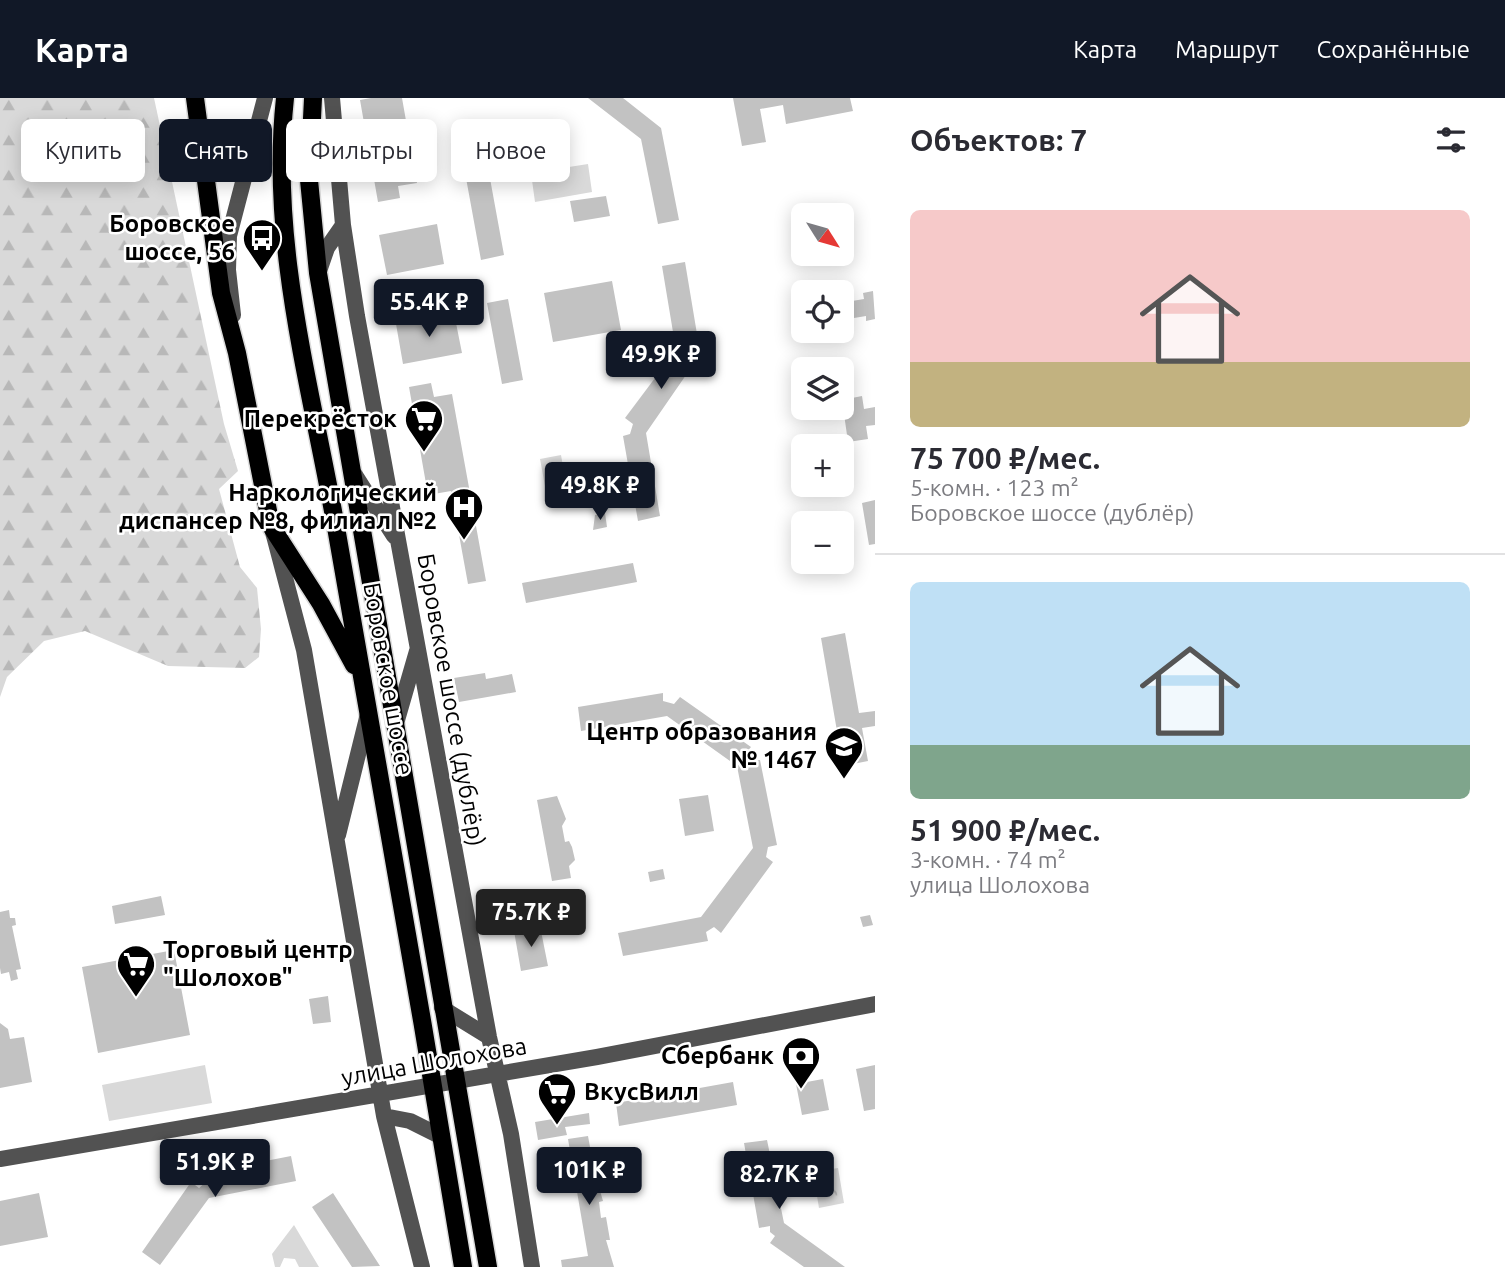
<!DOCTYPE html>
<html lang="ru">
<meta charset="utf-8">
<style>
body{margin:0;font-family:Ubuntu,sans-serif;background:#f2f2f3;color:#2b2b33;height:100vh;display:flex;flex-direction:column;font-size:26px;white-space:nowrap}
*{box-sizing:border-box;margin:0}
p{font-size:23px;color:#7c7c81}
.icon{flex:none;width:38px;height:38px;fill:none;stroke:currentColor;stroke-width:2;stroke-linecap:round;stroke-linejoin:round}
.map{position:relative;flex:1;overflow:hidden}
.sheet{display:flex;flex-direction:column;background:#fff;width:630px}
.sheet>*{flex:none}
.top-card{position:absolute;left:21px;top:21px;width:665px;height:63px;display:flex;gap:14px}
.needle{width:46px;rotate:127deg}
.buttons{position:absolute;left:791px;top:105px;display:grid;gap:14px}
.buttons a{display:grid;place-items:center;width:63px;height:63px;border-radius:10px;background:#fff;box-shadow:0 4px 18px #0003;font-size:35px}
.price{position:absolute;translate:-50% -60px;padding:0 16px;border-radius:7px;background:#111827;color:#fff;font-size:23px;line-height:46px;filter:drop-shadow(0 2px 4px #0008)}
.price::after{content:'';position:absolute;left:50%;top:42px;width:21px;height:16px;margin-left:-10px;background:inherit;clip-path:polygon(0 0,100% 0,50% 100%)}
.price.selected{background:#222;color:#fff}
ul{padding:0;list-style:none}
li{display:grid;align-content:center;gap:14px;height:371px;padding:0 35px}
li+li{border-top:2px solid #e1e1e2}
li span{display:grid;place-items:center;height:217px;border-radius:10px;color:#555}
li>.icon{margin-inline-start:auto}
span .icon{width:126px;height:126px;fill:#fffc;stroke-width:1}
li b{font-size:30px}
h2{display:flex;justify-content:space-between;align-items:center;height:84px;padding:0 35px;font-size:30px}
.tag{padding:0 24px;border-radius:10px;background:#fff;box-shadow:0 4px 18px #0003;font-size:24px;line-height:63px}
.tag.selected{background:#111827;color:#fff}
header{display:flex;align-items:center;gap:42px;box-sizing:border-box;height:98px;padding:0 35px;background:#111827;color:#fff}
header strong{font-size:33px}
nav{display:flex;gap:38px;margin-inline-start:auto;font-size:24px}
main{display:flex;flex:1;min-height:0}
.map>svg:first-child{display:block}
.grass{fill:#d9d9d9}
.forest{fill:url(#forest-firs)}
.park{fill:url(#park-crowns)}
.building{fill:#c2c2c2}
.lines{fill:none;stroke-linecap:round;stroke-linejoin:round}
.major-casing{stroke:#dbdbdb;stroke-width:21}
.minor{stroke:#525252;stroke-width:16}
.major{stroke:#000;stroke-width:18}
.labels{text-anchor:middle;stroke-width:5;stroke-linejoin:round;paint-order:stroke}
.poi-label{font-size:24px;font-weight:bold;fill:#000;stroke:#fff;text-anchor:end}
.street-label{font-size:24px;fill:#000;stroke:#fff}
</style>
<header>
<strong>Карта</strong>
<nav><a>Карта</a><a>Маршрут</a><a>Сохранённые</a></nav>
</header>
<main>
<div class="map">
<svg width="875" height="1169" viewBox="0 0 875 1169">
<defs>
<pattern id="forest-firs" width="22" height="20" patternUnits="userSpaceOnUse" patternTransform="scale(1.75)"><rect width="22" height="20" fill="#d9d9d9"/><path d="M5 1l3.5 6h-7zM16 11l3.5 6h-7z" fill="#b8b8b8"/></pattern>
<pattern id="park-crowns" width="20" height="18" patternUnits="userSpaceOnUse" patternTransform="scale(1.75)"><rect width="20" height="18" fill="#d9d9d9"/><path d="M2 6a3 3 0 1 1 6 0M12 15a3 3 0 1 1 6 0" fill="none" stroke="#b8b8b8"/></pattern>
</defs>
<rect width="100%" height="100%" fill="#fff"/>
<path class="grass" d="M542,27L550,65L527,71L521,31Z
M588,66L592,94L535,104L531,75Z
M205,967L212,1005L109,1023L102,987Z
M294,1127L319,1169H299L295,1161L284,1160L280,1169H275L272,1156Z"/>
<path class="forest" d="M0,0H154L224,326L238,373L219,391L240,469L257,490L261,531L259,559L245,570L168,568L85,533L44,543L7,579L0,599Z"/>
<path class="park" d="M561,357L566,385L545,388L540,361Z
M838,1070L844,1105L819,1110L813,1074Z"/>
<path class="building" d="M371,0H402L417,85L398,88L400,100L378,104L360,2Z
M588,0H623L661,30L679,122L658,126L641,41Z
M733,0H850L853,13L786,26L783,7L760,11L766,44L742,48Z
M489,75L504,157L481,162L466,80Z
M606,98L610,118L574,124L570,103Z
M437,126L444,166L387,177L379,137Z
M685,164L699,248L691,250L689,260L695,264L646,335L660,418L638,423L623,338L630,336L633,326L625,320L676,252L662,168Z
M612,183L621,232L553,244L544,195Z
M842,188L846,204L864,201L863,195L873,193L875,221L866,223V218L848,221L850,233L830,237L829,233H842V194L834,193L842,191Z
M508,201L523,282L502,286L487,205Z
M454,215L462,255L403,266L396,226Z
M431,285L434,299L452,296L486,483L468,486L451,393L428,397L409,289Z
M862,298L864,311L875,309V327L866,328L868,341L848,344L842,302Z
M875,402V446L869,447L862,405Z
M605,415L607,429L593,432L595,417Z
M633,465L637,484L526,505L522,485Z
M845,535L859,615L875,613V628L862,630L868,663L843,668L821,540Z
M485,575L486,581L512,576L516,594L459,604L454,580Z
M663,595V603L674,606L680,599L751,649L746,655L752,663L760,662L777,747L768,749L766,759L773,764L721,835L714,829L706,834L708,843L623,858L618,835L701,819L753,750L737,668L667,618L581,633L578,609Z
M708,697L714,733L685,738L679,701Z
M557,698L566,721L562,728L565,744L569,743L572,749L575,762L569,768L571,780L552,783L537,702Z
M663,771L665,781L650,784L648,774Z
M161,798L165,817L115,826L112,808Z
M9,812L10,820H15L16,827L12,828L21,871L16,872L18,881L11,883L9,874L1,876L0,870V814Z
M870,817L873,827L863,829L860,819Z
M540,828L548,868L521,873L514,833Z
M174,852L190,937L98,955L82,869Z
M328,898L331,924L313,926L309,901Z
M0,925L8,931L10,941L24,939L32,984L0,990Z
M875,967V1011L864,1013L856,971Z
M823,981L829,1012L802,1017L796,986Z
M733,984L737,1007L619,1028L616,1005Z
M589,1015L590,1026L565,1029L567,1037L538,1042L535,1024Z
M588,1038L590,1049H594L597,1064L592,1065L603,1103L599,1104L601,1120L606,1119L610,1142H606L614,1169H562L561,1162L588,1158L568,1041Z
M767,1042L784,1125L845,1169H804L770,1145L775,1138L770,1134V1128L759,1130L744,1045Z
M291,1058L296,1083L209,1100L160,1167L142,1154L191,1084L199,1090L206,1084L205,1075Z
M39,1095L48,1139L0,1148V1103Z
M333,1095L380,1168L352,1169L312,1109Z"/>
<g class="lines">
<g class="major-casing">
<path id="major" d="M195,0L221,195L237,255L271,428L321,506L354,567
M285,0C269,147 312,292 337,435C381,680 423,924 463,1169
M313,0L309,82L318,175L488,1169"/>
</g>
<path class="minor" d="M332,0L343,127L357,218L489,939L511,1036L532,1169
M319,173L327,150L343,127
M233,217L228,172L229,138L265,0
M355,377L394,438
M273,434L304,552L384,1018L422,1169
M395,629L417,553
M338,737L368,616
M442,910L489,939
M384,1018L410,1023L442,1039
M0,1061L597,959L875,906"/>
<use href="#major" class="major"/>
</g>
<defs>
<g id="bus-pin" transform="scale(2.0125)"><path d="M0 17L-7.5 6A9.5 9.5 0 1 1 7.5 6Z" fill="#000" stroke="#fff"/><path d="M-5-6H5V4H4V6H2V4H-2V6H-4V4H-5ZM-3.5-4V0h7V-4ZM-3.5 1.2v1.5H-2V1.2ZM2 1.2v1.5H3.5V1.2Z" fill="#fff"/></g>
<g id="supermarket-pin" transform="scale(2.0125)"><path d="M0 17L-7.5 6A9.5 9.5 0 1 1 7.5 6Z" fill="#000" stroke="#fff"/><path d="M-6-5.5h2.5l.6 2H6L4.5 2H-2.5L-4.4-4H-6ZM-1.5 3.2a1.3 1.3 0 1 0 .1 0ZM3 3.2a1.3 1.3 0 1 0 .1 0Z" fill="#fff"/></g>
<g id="hospital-pin" transform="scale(2.0125)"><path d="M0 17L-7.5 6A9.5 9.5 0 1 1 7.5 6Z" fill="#000" stroke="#fff"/><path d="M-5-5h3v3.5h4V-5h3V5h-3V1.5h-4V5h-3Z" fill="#fff"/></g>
<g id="school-pin" transform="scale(2.0125)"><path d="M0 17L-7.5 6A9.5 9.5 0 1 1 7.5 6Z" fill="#000" stroke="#fff"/><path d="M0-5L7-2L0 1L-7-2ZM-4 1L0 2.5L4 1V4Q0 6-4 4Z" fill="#fff"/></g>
<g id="bank-pin" transform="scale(2.0125)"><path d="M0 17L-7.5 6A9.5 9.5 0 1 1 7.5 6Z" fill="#000" stroke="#fff"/><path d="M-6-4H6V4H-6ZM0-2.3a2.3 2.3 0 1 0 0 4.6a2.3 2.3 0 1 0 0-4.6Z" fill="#fff"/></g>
</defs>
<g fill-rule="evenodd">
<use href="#bus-pin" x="262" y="140"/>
<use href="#supermarket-pin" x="424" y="321"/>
<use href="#hospital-pin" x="464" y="409"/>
<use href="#school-pin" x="844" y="648"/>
<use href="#supermarket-pin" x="136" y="866"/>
<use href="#bank-pin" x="801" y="958"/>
<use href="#supermarket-pin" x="557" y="994"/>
</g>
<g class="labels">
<g class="poi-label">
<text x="235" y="134">Боровское<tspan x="235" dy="28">шоссе, 56</tspan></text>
<text x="397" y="329">Перекрёсток</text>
<text x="437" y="403">Наркологический<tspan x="437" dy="28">диспансер №8, филиал №2</tspan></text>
<text x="817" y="642">Центр образования<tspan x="817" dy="28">№ 1467</tspan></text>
<text x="163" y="860" text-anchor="start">Торговый центр<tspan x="163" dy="28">"Шолохов"</tspan></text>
<text x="774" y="966">Сбербанк</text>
<text x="584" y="1002" text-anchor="start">ВкусВилл</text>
</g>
<g class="street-label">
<text transform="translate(388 581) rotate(80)" y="8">Боровское шоссе</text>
<text transform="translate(451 602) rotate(80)" y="8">Боровское шоссе (дублёр)</text>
<text transform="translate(434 964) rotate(-10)" y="8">улица Шолохова</text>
</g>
</g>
</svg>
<div class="buttons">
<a><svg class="needle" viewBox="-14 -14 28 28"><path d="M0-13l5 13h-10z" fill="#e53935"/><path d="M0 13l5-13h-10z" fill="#7c7c81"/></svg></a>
<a><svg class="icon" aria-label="locate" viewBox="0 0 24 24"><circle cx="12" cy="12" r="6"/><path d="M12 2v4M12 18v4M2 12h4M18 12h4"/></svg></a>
<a><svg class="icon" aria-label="layers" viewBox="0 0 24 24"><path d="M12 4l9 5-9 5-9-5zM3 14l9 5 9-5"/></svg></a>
<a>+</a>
<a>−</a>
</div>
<b class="price" style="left:429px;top:241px">55.4K ₽</b>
<b class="price" style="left:661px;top:293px">49.9K ₽</b>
<b class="price" style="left:600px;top:424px">49.8K ₽</b>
<b class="price selected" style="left:531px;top:851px">75.7K ₽</b>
<b class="price" style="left:215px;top:1101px">51.9K ₽</b>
<b class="price" style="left:589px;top:1109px">101K ₽</b>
<b class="price" style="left:779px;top:1113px">82.7K ₽</b>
<div class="top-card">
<a class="tag">Купить</a>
<a class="tag selected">Снять</a>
<a class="tag">Фильтры</a>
<a class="tag">Новое</a>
</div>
</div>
<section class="sheet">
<h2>Объектов: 7<svg class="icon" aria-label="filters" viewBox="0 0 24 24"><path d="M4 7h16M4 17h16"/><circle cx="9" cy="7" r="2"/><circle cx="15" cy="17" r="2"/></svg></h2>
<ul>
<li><span style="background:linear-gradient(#f6c9c9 70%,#c2b280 0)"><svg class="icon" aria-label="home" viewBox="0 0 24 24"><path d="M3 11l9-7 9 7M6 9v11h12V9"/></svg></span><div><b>75 700 ₽/мес.</b><p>5-комн. · 123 m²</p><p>Боровское шоссе (дублёр)</p></div></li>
<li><span style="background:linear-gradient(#bfe0f5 75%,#7fa58c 0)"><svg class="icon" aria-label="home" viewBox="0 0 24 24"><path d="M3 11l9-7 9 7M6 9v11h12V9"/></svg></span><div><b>51 900 ₽/мес.</b><p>3-комн. · 74 m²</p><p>улица Шолохова</p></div></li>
</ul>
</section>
</main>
